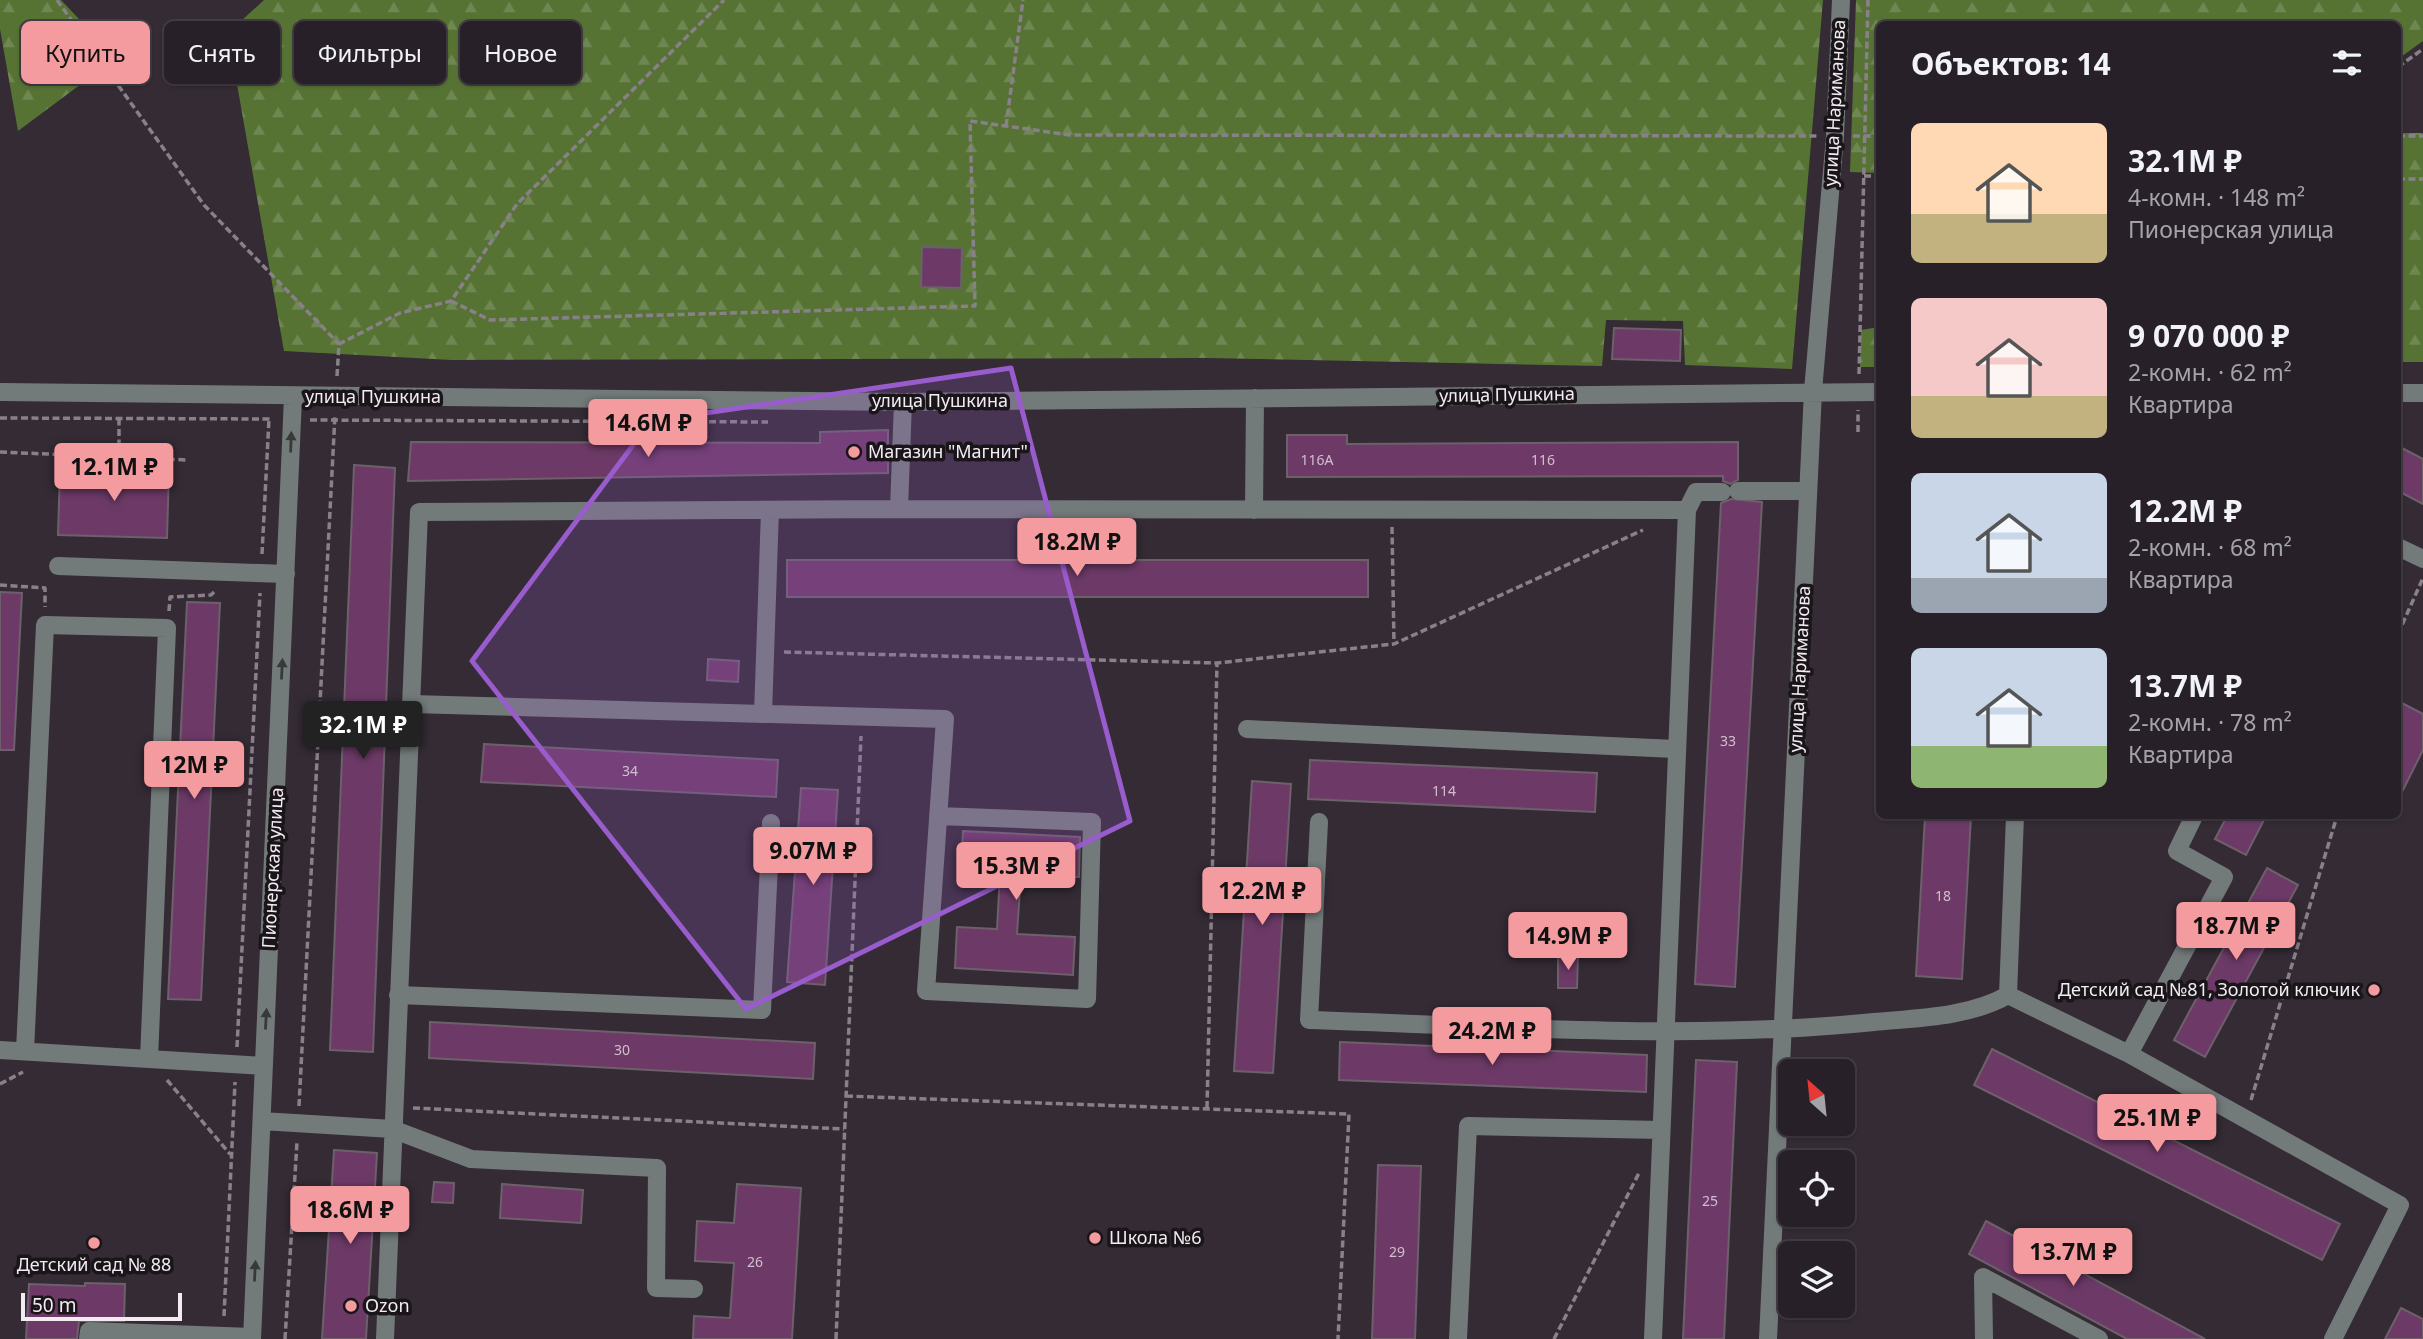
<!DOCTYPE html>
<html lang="ru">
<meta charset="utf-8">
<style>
body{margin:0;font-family:"Noto Sans",sans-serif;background:#2f2830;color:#f1f3f6;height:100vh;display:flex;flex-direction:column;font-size:26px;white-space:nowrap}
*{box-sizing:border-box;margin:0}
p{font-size:23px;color:#a4a3a8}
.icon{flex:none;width:38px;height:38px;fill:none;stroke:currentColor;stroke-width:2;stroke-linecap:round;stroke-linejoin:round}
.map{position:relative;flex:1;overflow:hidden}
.sheet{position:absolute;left:1876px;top:21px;width:525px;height:798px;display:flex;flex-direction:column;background:#272028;border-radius:10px;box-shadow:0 2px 5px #0004,0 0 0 2px #433e45}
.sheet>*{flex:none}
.guide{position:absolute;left:21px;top:21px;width:665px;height:63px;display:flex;gap:14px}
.needle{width:46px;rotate:333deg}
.fabs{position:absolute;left:1778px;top:1059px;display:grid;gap:14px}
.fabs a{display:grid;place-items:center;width:77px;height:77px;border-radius:10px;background:#272028;box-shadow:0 2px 5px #0004,0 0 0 2px #433e45;font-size:35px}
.scale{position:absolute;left:21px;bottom:18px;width:161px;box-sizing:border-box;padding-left:7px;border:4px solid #f2ebf2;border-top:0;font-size:19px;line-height:24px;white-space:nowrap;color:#f2ebf2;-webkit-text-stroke:5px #191519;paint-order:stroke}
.price{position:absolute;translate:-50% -60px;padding:0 16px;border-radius:7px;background:#f49b9f;color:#111;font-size:23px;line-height:46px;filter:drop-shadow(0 2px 4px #0008)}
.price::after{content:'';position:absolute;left:50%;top:42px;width:21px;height:16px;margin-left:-10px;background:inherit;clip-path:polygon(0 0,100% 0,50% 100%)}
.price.selected{background:#222;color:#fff}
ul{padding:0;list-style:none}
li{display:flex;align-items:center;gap:21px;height:175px;padding:0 35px}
li span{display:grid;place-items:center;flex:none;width:196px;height:140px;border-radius:10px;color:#555}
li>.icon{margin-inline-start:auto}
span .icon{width:84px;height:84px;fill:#fffc;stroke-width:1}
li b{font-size:30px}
h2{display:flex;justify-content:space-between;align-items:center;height:84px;padding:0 35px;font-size:30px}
.tag{padding:0 24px;border-radius:10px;background:#272028;box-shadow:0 2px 5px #0004,0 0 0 2px #433e45;font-size:24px;line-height:63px}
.tag.selected{background:#f49b9f;color:#111}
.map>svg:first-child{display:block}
.forest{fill:url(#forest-firs)}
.building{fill:#6d3a67;stroke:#6d606b;stroke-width:2}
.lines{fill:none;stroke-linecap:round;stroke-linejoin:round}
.path{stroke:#89818a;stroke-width:3.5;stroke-dasharray:7 3.5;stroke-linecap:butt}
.minor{stroke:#737b7a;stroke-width:18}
.oneway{fill:#38393b}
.marked{fill:#995ccc;fill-opacity:0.2;stroke:#995ccc;stroke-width:5;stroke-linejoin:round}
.poi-dot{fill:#f49b9f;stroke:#191519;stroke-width:2.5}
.labels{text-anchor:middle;stroke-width:7;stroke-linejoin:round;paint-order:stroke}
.number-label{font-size:14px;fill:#d1bfcf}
.street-label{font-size:18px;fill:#f2ebf2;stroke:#191519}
.poi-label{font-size:18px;fill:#f2ebf2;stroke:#191519;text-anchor:start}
</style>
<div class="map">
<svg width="2423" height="1339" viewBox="0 0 2423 1339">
<defs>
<pattern id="forest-firs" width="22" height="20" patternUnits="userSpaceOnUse" patternTransform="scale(1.75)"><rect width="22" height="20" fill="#567334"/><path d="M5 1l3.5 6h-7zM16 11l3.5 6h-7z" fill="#6f8752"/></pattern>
</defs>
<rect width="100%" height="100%" fill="#342b35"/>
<path class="forest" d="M0,0H61L116,58L18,131L0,29Z
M264,0H1823L1792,369L1685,365L1683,321L1606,320L1602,366L1208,358L452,360L284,351L228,33Z
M1856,0H2423V41L2398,59V24H1880L1879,173L1850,172Z
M2398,133H2423V362H2398Z
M1879,327V367H1860L1861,330Z"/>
<path class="building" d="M922,247L962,248L961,288L921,287Z
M1614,328L1681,330L1680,361L1612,359Z
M888,430V473L408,481L411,442L820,443V432Z
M1287,435H1347V444L1738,442V480L1730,484L1723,481V476L1287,477Z
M2398,446L2423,459V504L2398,491Z
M354,465L395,468L373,1052L330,1050Z
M60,469L169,471L167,538L58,535Z
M1731,499L1762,502L1735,987L1695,984L1721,503Z
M787,560H1368V597H787Z
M0,592L22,593L14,750H0Z
M187,602L220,603L201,1000L168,999Z
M708,659L739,661L738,682L707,680Z
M2398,701L2423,714V750L2398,800Z
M484,744L778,760L776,797L481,782Z
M1310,760L1597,773L1595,812L1308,799Z
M1252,781L1291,784L1273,1073L1234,1071Z
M801,788L838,790L825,985L787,982Z
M1925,816H1971L1962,979L1916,976Z
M2227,816H2266L2246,855L2215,839Z
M963,831L1080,837L1079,877L1021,874L1017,934L1075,937L1073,975L955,968L957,927L997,929L1000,874L961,872Z
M2267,868L2298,885L2205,1057L2174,1040Z
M1558,957H1578L1577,988H1558Z
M430,1022L815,1043L813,1079L429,1058Z
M1340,1042L1647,1055L1646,1092L1339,1080Z
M1992,1049L2340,1224L2322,1260L1974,1085Z
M1696,1060L1737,1062L1724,1339H1683Z
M334,1150L377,1153L366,1339H322Z
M1378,1165L1421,1166L1415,1339H1372Z
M434,1182L454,1183L453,1203L432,1202Z
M502,1184L583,1190L581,1223L500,1218Z
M737,1184L801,1188L792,1339H693L694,1316L730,1318L734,1263L695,1261L697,1221L734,1223Z
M1986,1221L2205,1339H2127L1969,1254Z
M85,1283L125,1284L124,1321H79L77,1339H26L29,1284L85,1286Z
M2401,1308L2423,1319V1339H2385Z"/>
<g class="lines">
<path class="path" d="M57,0L204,205L339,344
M2398,67L2423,49
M1006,126L1023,0
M1853,136H1880
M2398,136H2423
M1864,176H1880
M2398,179H2423
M451,301L490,320L975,306L970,121L1070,135L1817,136
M1859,374L1868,0
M337,376L339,344L400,313L451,301L517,204L724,0
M0,418L271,419
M310,420L768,422
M1858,432V410
M0,452L188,460
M119,457V419
M1392,527L1394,644
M262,554L269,419
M0,585L45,588V607
M169,611L170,597L211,595L214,592
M2398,634L2423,578
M784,652L1217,663L1394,644L1643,530
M237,1047L260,593
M167,1080L230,1154
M0,1084L23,1072
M846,1096L1349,1114L1338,1339
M2251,1100L2337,816
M299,1106L335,415
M413,1108L844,1129
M1207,1108L1217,663
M224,1316L235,1082
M285,1339L297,1142
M836,1339L861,736
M1554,1339L1639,1173"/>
<path class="minor" d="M0,392L903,402L1880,392
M2398,393H2423
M903,402L899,509L1687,510L1696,492H1722
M1738,491H1808
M1254,510L1255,398
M2398,547L2423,559
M58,566L286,574
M412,704L945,719L926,991L1087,999L1092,822L938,816
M763,714L770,510
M1247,729L1675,749
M2194,816L2177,851L2224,877L2129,1054L2400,1205L2333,1339
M1319,822L1309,1020C1497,1026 1687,1041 1874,1022C1917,1018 1970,1017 2008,995L2015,816
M398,995L762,1010L771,823
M2008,995L2129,1054
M0,1050L264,1066
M25,1051L45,625L167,628L149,1059
M262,1121L392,1129L471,1159L657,1168L656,1288L694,1289
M88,1339L89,1331L252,1337
M252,1339L293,397
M385,1339L419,512L899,509
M1458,1339L1468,1126L1661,1130
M1653,1339L1687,510
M1768,1339L1813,391L1835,136L1841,0
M1984,1339L1983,1277L2099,1339"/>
</g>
<defs><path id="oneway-solid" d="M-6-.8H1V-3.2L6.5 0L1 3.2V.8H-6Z" transform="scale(1.75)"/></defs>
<g class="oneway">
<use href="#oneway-solid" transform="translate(291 442) rotate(-88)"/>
<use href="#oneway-solid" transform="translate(282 669) rotate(-87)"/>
<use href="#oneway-solid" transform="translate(266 1019) rotate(-87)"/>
<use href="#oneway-solid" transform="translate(255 1271) rotate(-87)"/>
</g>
<path class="marked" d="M1011,368L1130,821L746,1009L472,661L651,421Z"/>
<g class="poi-dot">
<circle cx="854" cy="452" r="7"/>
<circle cx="2374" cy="990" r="7"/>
<circle cx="1095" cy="1238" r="7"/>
<circle cx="94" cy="1243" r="7"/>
<circle cx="351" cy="1306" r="7"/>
</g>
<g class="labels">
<g class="number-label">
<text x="1317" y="465">116А</text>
<text x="1543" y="465">116</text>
<text x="1728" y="746">33</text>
<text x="630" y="776">34</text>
<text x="1444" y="796">114</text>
<text x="1943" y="901">18</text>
<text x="622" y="1055">30</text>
<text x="1710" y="1206">25</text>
<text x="1397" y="1257">29</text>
<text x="755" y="1267">26</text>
</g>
<g class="street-label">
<text transform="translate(1835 103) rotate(-87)" y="6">улица Нариманова</text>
<text transform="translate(1507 395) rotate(-1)" y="6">улица Пушкина</text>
<text x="373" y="403">улица Пушкина</text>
<text x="940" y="407">улица Пушкина</text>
<text transform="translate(1800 669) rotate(-87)" y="6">улица Нариманова</text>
<text transform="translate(273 868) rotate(-87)" y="6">Пионерская улица</text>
</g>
<g class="poi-label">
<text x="868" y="458">Магазин "Магнит"</text>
<text x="2360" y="996" text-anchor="end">Детский сад №81, Золотой ключик</text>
<text x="1109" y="1244">Школа №6</text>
<text x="94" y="1271" text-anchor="middle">Детский сад № 88</text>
<text x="365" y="1312">Ozon</text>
</g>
</g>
</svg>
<div class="fabs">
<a><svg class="needle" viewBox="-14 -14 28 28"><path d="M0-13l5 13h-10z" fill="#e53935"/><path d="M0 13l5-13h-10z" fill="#a4a3a8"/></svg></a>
<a><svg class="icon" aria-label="locate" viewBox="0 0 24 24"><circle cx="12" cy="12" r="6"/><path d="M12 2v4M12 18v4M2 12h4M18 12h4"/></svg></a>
<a><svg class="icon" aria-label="layers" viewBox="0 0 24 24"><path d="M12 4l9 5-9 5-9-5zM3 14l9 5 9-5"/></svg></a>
</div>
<div class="scale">50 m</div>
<b class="price" style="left:648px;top:459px">14.6M ₽</b>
<b class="price" style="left:114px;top:503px">12.1M ₽</b>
<b class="price" style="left:1077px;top:578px">18.2M ₽</b>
<b class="price selected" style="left:363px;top:761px">32.1M ₽</b>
<b class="price" style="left:194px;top:801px">12M ₽</b>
<b class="price" style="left:813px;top:887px">9.07M ₽</b>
<b class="price" style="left:1016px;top:902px">15.3M ₽</b>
<b class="price" style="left:1262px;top:927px">12.2M ₽</b>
<b class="price" style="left:2236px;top:962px">18.7M ₽</b>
<b class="price" style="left:1568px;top:972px">14.9M ₽</b>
<b class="price" style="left:1492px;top:1067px">24.2M ₽</b>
<b class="price" style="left:2157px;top:1154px">25.1M ₽</b>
<b class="price" style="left:350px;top:1246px">18.6M ₽</b>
<b class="price" style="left:2073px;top:1288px">13.7M ₽</b>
<div class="guide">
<a class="tag selected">Купить</a>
<a class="tag">Снять</a>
<a class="tag">Фильтры</a>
<a class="tag">Новое</a>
</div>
<section class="sheet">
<h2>Объектов: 14<svg class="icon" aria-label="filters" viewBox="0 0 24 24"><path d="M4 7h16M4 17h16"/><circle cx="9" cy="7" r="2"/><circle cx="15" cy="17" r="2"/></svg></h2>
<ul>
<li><span style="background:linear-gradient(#ffd9b3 65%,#c2b280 0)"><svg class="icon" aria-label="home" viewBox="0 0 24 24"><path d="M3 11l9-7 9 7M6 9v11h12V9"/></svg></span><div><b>32.1M ₽</b><p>4-комн. · 148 m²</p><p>Пионерская улица</p></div></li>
<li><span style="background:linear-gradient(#f6c9c9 70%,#c2b280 0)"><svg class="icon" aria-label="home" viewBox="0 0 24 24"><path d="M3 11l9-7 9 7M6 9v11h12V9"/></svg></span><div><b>9 070 000 ₽</b><p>2-комн. · 62 m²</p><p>Квартира</p></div></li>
<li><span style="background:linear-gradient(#c9d6e8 75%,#9aa5b1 0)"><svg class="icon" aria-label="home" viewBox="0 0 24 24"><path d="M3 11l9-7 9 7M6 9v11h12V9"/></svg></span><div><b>12.2M ₽</b><p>2-комн. · 68 m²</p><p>Квартира</p></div></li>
<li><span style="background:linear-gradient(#c9d6e8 70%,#8fb573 0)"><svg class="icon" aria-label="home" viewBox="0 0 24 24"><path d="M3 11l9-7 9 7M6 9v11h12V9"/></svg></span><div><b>13.7M ₽</b><p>2-комн. · 78 m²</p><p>Квартира</p></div></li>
</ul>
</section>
</div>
